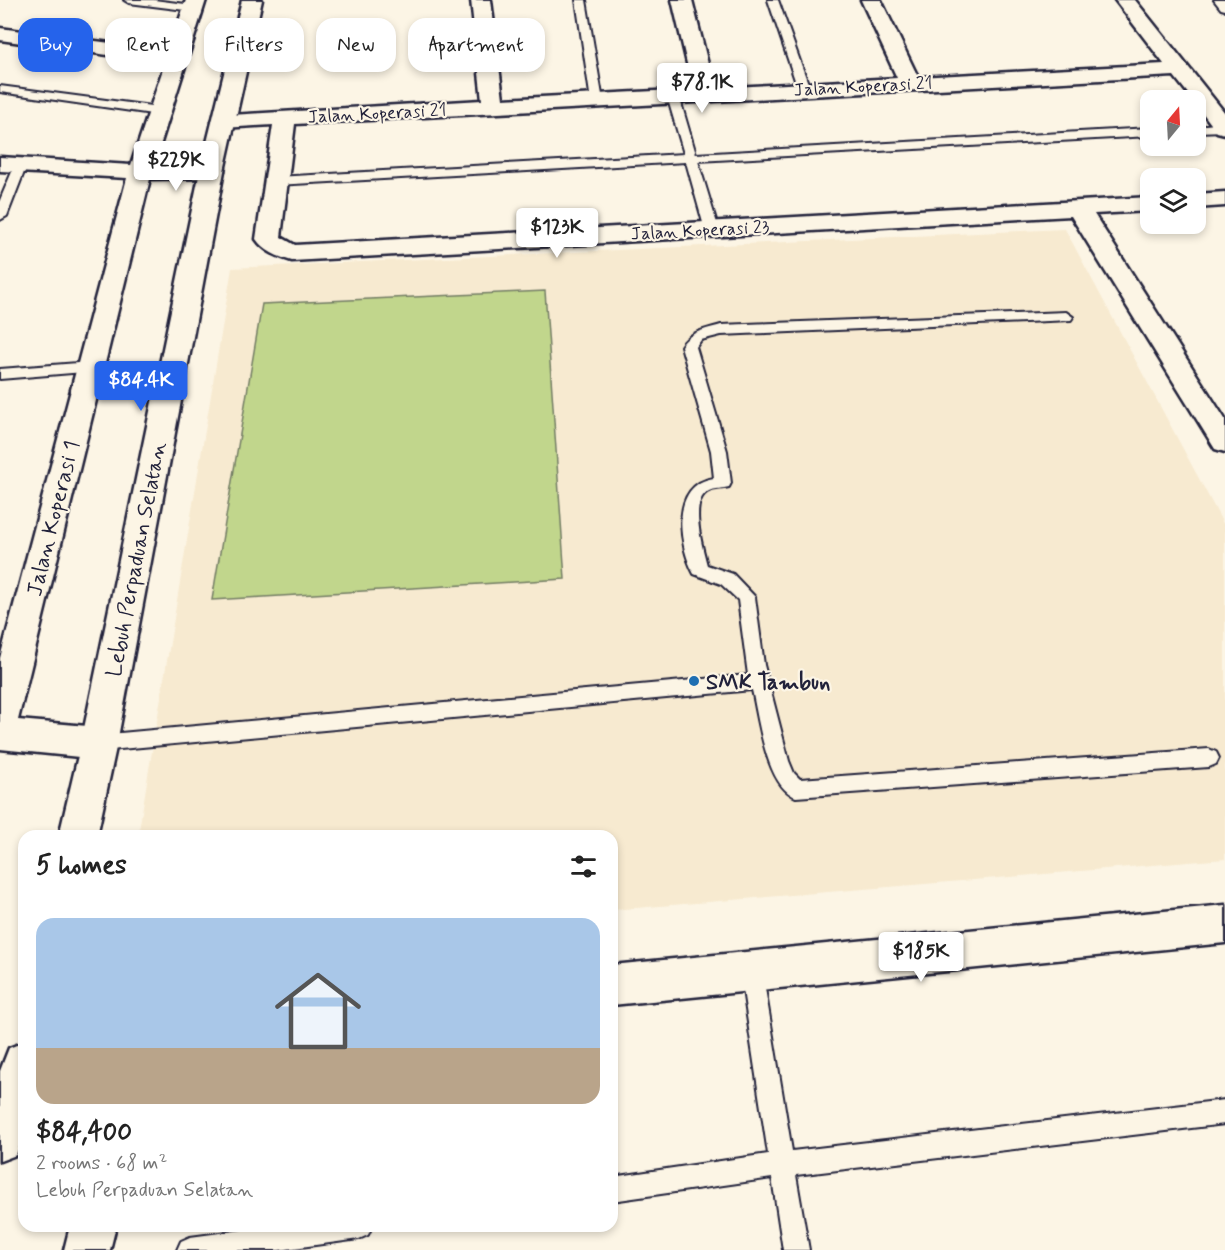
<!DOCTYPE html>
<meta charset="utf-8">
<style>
body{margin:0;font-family:Mynerve,sans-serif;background:#f6f6f6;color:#222;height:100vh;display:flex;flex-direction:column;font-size:22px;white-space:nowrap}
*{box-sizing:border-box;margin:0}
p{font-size:20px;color:#767676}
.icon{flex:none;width:33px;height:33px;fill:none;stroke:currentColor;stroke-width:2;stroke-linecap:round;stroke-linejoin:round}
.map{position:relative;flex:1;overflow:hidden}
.sheet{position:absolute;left:18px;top:830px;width:600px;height:402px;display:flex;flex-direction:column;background:#fff;border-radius:18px;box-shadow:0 3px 9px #0003}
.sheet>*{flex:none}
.guide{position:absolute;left:18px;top:18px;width:600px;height:54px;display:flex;gap:12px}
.needle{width:39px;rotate:18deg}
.fabs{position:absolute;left:1140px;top:90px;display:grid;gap:12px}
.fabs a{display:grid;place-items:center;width:66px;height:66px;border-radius:12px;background:#fff;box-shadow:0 3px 9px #0003;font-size:30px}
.price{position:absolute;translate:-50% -51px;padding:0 14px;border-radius:6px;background:#fff;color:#222;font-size:20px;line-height:39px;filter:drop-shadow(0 2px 3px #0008)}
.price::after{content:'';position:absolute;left:50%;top:36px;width:18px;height:14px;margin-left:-9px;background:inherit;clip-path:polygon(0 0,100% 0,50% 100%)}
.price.on{background:#2563eb;color:#fff}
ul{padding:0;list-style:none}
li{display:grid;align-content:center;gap:12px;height:318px;padding:0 18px}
li span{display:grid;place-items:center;height:186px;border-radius:18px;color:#555}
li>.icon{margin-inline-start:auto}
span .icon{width:108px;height:108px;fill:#fffc;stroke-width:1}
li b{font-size:26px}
h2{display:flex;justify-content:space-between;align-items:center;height:72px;padding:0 18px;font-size:26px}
.pill{padding:0 21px;border-radius:18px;background:#fff;box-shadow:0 3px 9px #0003;font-size:21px;line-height:54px}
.pill.on{background:#2563eb;color:#fff}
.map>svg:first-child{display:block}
.built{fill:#f7ead0}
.green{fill:#c1d68c;stroke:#727c64;stroke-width:1.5}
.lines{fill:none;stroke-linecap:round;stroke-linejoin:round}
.service-casing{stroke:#22223b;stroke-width:4}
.minor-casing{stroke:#22223b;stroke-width:5}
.tertiary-casing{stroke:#22223b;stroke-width:5}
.service{fill:#fcf5e5;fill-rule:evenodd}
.minor{fill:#fcf5e5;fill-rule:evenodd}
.tertiary{fill:#fcf5e5;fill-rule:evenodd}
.poi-dot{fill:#1f6fb2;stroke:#fcf5e5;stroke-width:2}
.labels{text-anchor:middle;stroke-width:4.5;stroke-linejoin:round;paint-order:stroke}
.far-street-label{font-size:18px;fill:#22223b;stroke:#fcf5e5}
.street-label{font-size:22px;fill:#22223b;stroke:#fcf5e5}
.poi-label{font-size:22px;font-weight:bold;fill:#22223b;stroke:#fcf5e5;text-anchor:start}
</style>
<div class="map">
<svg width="1225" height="1250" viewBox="0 0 1225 1250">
<rect width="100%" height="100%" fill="#fcf5e5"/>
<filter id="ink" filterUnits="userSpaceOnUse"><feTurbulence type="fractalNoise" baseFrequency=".0167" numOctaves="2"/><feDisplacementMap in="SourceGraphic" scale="12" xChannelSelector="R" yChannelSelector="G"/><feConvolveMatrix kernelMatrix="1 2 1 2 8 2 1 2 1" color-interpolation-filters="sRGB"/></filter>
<g filter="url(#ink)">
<path class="built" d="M1065,229L1225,527V859L612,910V836H138L232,268Z"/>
<path class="green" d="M545,291L565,579L212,600L262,304Z"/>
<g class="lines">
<g class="service-casing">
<path id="service" d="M124,0H154L193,5L198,8L193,11L129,3Z
M576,0H586L603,101L597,105L591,101Z
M768,0H778L810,89L808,91L804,92L798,89Z
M1214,0H1225V10L1221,9Z
M0,86L159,107L165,111L159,115L0,92Z
M673,92L679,96L696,154L1150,128V136L698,161L719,230L712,234L705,230L686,162L276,185L270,181L276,177L684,154L667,96Z
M1225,123V131L1196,132V126Z
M20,163L26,167L7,216L0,220V200L14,167Z
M1066,312L1073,317L1071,320L721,335L701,340L696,347L727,451L731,483L729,487C723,489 715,488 709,491C688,500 703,549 707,565L733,574L755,597L764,665L789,761L794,773L800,779L1209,749L1216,752L1219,758L1216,764L1209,767L796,797C766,786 759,719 752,690L99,751L92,749L89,743L92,737L99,735L748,675L738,600L721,584L694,574C678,544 670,484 714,478L711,451L681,346C691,331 704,330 721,325Z
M91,362L98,367L96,371L0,379V369Z
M751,959L759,962L762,970L792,1151L1225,1100V1124L796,1175L809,1250H783L772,1178L612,1201V1177L768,1154L740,970L743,962Z
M273,1226H372L368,1235L359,1239L279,1250H177L181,1241L190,1237Z"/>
</g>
<g class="minor-casing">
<path id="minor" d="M186,0H206L154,165L212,164L220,166L224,171L220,176L212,178L150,179L18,720L99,727L112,732L117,743L112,754L99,759L0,749V658L127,178L0,171V157L131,165L165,63L0,40V28L169,51Z
M471,0H491L503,99L693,89L672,0H692L714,88L897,78L861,0H881L918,77L1164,64L1115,0H1135L1225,113V134L1217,132L1196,104V100H1193L1174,76L295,124L281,237L295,245L1150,197V211L1094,214L1225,419V452L1215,449L1071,216L292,261C278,257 264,251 256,239L273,125L223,128L215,126L212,121L215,116L482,100Z
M1225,192V206L1196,208V194Z
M1225,905V943L612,1005V965Z
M70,1226H116L110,1250H64Z"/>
</g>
<g class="tertiary-casing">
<path id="tertiary" d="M242,0H262L224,171L117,743L97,836H59L81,743L200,171Z
M24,1042V1133L16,1155L0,1161V1071L9,1048Z"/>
</g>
<use href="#service" class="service"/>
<use href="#minor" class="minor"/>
<use href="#tertiary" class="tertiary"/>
</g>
</g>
<circle class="poi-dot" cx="694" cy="681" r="6"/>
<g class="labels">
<g class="far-street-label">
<text transform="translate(863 86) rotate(-3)" y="6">Jalan Koperasi 21</text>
<text transform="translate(377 113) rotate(-3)" y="6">Jalan Koperasi 21</text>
<text transform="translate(700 230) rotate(-3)" y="6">Jalan Koperasi 23</text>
</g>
<g class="street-label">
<text transform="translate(52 518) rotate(-76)" y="8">Jalan Koperasi 1</text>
<text transform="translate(135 559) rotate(-79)" y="8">Lebuh Perpaduan Selatan</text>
</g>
<g class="poi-label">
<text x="706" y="689">SMK Tambun</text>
</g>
</g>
</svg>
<div class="fabs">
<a><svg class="needle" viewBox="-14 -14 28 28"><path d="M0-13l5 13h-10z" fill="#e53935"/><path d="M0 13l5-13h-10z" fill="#767676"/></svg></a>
<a><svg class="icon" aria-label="layers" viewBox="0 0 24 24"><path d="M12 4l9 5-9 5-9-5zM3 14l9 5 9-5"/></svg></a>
</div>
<b class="price" style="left:702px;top:114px">$78.1K</b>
<b class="price" style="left:176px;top:192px">$229K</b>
<b class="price" style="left:557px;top:259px">$123K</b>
<b class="price on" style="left:141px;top:412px">$84.4K</b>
<b class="price" style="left:921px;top:983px">$185K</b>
<div class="guide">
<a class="pill on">Buy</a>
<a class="pill">Rent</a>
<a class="pill">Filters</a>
<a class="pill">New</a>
<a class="pill">Apartment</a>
</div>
<section class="sheet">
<h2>5 homes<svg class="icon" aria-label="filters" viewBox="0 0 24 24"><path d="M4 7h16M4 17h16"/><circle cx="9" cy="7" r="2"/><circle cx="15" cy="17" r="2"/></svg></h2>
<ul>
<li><span style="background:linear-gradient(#a9c7e8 70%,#b9a48a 0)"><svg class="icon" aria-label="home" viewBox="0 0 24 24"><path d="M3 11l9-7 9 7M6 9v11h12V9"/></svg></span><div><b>$84,400</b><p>2 rooms · 68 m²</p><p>Lebuh Perpaduan Selatan</p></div></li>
</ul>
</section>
</div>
